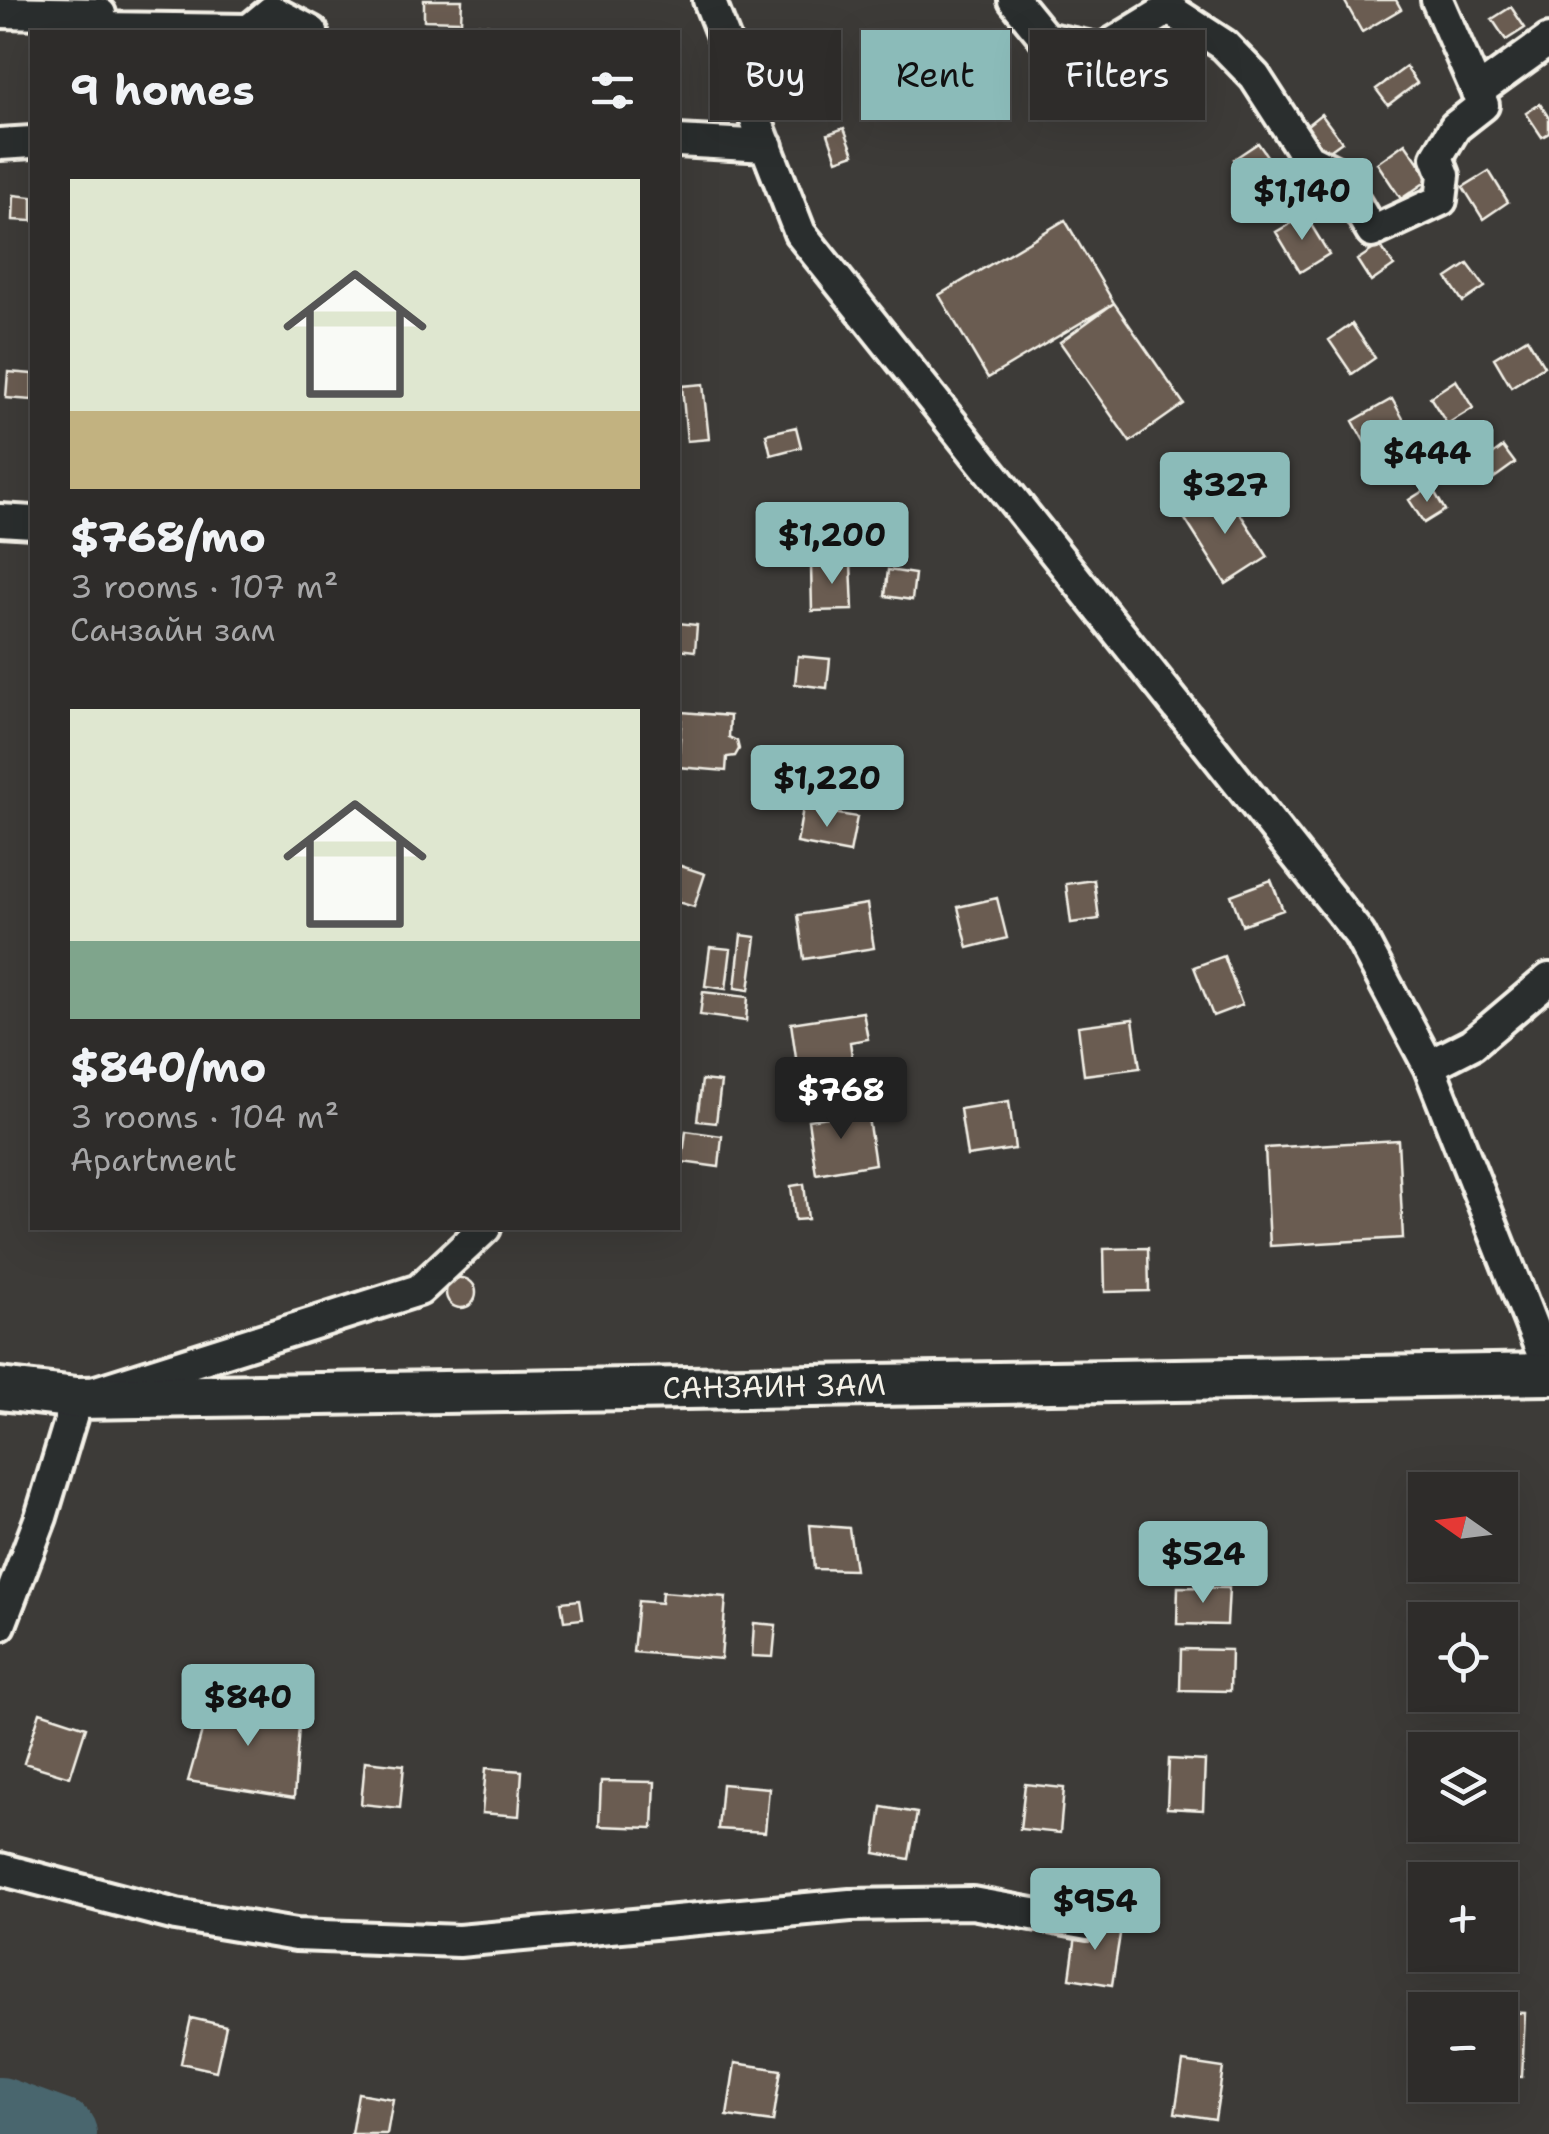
<!DOCTYPE html>
<meta charset="utf-8">
<style>
body{margin:0;font-family:"Shantell Sans",sans-serif;background:#3a3836;color:#f1f3f6;height:100vh;display:flex;flex-direction:column;font-size:38px;white-space:nowrap}
*{box-sizing:border-box;margin:0}
p{font-size:32px;color:#a7a7a8}
.icon{flex:none;width:55px;height:55px;fill:none;stroke:currentColor;stroke-width:2;stroke-linecap:round;stroke-linejoin:round}
.map{position:relative;flex:1;overflow:hidden}
.panel{position:absolute;left:30px;top:30px;width:650px;height:1200px;display:flex;flex-direction:column;background:#2e2c2a;border-radius:0px;box-shadow:0 10px 40px #0002,0 0 0 2px #494847}
.panel>*{flex:none}
.banner{position:absolute;left:710px;top:30px;width:688px;height:90px;display:flex;gap:20px}
.needle{width:65px;rotate:284deg}
.tools{position:absolute;left:1408px;top:1472px;display:grid;gap:20px}
.tools a{display:grid;place-items:center;width:110px;height:110px;border-radius:0px;background:#2e2c2a;box-shadow:0 10px 40px #0002,0 0 0 2px #494847;font-size:50px}
.price{position:absolute;translate:-50% -85px;padding:0 22px;border-radius:10px;background:#8bbbb9;color:#111;font-size:32px;line-height:65px;filter:drop-shadow(0 2px 5px #0008)}
.price::after{content:'';position:absolute;left:50%;top:60px;width:30px;height:22px;margin-left:-15px;background:inherit;clip-path:polygon(0 0,100% 0,50% 100%)}
.price.current{background:#222;color:#fff}
ul{padding:0;list-style:none}
li{display:grid;align-content:center;gap:20px;height:530px;padding:0 40px}
li span{display:grid;place-items:center;height:310px;border-radius:0px;color:#555}
li>.icon{margin-inline-start:auto}
span .icon{width:180px;height:180px;fill:#fffc;stroke-width:1}
li b{font-size:42px}
h2{display:flex;justify-content:space-between;align-items:center;height:120px;padding:0 40px;font-size:42px}
.chip{padding:0 35px;border-radius:0px;background:#2e2c2a;box-shadow:0 10px 40px #0002,0 0 0 2px #494847;font-size:35px;line-height:90px}
.chip.current{background:#8bbbb9;color:#111}
.map>svg:first-child{display:block}
.lines{fill:none;stroke-linecap:round;stroke-linejoin:round}
.river{stroke:#4a666e;stroke-width:68}
.building{fill:#6a5c51;stroke:#f4f1e8;stroke-width:2.5}
.street-casing{stroke:#f4f1e8;stroke-width:38}
.secondary-casing{stroke:#f4f1e8;stroke-width:48}
.street{stroke:#2a2d2e;stroke-width:30}
.secondary{stroke:#2a2d2e;stroke-width:40}
.labels{text-anchor:middle;stroke-width:10;stroke-linejoin:round;paint-order:stroke}
.street-label{font-size:30px;fill:#f4f1e8;stroke:#2a2d2e}
</style>
<div class="map">
<svg width="1549" height="2134" viewBox="0 0 1549 2134">
<rect width="100%" height="100%" fill="#3d3b38"/>
<filter id="ink" filterUnits="userSpaceOnUse"><feTurbulence type="fractalNoise" baseFrequency=".01" numOctaves="2"/><feDisplacementMap in="SourceGraphic" scale="20" xChannelSelector="R" yChannelSelector="G"/><feConvolveMatrix kernelMatrix="1 2 1 2 8 2 1 2 1" color-interpolation-filters="sRGB"/></filter>
<g filter="url(#ink)">
<g class="lines">
<path class="river" d="M0,2111L63,2134"/>
</g>
<path class="building" d="M424,0H462L461,21L424,20Z
M1344,0H1396L1401,9L1362,32Z
M1511,7L1525,28L1506,40L1492,19Z
M479,24L525,29V32H479Z
M1406,67L1417,83L1388,105L1376,89Z
M1540,104L1549,118V133L1542,137L1526,113Z
M1321,114L1342,142L1321,157L1301,130Z
M844,128L854,154L837,160L828,134Z
M1258,143L1283,179L1259,195L1234,159Z
M1405,143L1430,179L1401,199L1377,163Z
M1489,171L1508,202L1483,219L1463,187Z
M14,195L32,197V221L13,220Z
M1305,215L1329,254L1300,272L1276,232Z
M1065,220L1114,303L988,378L939,295Z
M1380,245L1394,266L1371,282L1357,260Z
M1468,264L1485,287L1463,302L1447,278Z
M1114,303L1184,404L1130,442L1060,342Z
M1352,324L1375,358L1352,374L1329,340Z
M1527,338L1544,366L1511,387L1494,358Z
M8,372L32,374V400L6,398Z
M1456,380L1473,408L1447,424L1430,397Z
M703,384L709,439L687,441L682,386Z
M1392,399L1415,440L1376,463L1353,421Z
M796,427L801,447L771,455L766,434Z
M1503,447L1515,463L1490,481L1479,465Z
M1431,486L1445,510L1424,523L1409,500Z
M1224,489L1268,557L1226,584L1183,516Z
M851,563L853,610L812,611L811,565Z
M888,570L915,574L912,600L885,596Z
M678,623L697,625L695,651L678,649Z
M798,656L830,659L827,688L795,684Z
M682,712L730,716L729,737L737,741L739,749L735,756L727,757L726,771L678,767Z
M803,808L857,817L850,853L797,843Z
M678,865L705,874L694,907L678,902Z
M1094,880L1099,919L1071,923L1066,884Z
M1271,880L1283,910L1242,925L1231,895Z
M997,898L1007,938L968,948L958,907Z
M867,904L874,948L804,959L798,915Z
M741,935L756,937L749,990L735,988Z
M710,947L731,949L726,989L705,986Z
M1224,956L1242,1005L1213,1016L1194,967Z
M703,992L748,997L746,1021L700,1015Z
M863,1012L868,1039L850,1042L853,1063L798,1072L791,1023Z
M1133,1019L1140,1068L1084,1075L1078,1026Z
M702,1080L721,1082L716,1123L697,1121Z
M1009,1101L1015,1149L967,1156L960,1109Z
M867,1111L875,1164L816,1174L808,1120Z
M686,1131L722,1136L719,1167L682,1162Z
M1398,1140L1403,1238L1270,1246L1265,1148Z
M804,1184L808,1219L795,1220L791,1186Z
M1148,1248L1149,1291L1105,1292L1104,1249Z
M446 1293a15 15 0 1 1 30 0a15 15 0 1 1-30 0Z
M810,1525L849,1528L855,1570L814,1569Z
M1178,1587L1229,1588L1227,1625L1177,1624Z
M662,1592L726,1597L721,1659L633,1652L638,1601L661,1603Z
M579,1600L582,1619L564,1621L561,1602Z
M1474,1611L1509,1613L1508,1643H1500V1620H1473Z
M754,1623L776,1625L773,1657L752,1656Z
M1181,1649L1231,1650L1230,1691L1180,1690Z
M211,1700L300,1710L294,1798L188,1781Z
M40,1712L86,1727L70,1777L24,1763Z
M1169,1759L1205,1761L1203,1810L1167,1808Z
M365,1761L404,1765L400,1808L361,1804Z
M486,1768L522,1771L519,1816L482,1813Z
M601,1781L655,1782L653,1828L599,1826Z
M722,1784L769,1788L765,1832L718,1829Z
M1025,1784L1064,1788L1060,1833L1020,1829Z
M882,1807L917,1813L909,1859L875,1853Z
M1078,1921L1121,1928L1112,1985L1070,1978Z
M1425,2011V2079L1419,2080L1414,2018Z
M1500,2012L1525,2013L1522,2077L1500,2076Z
M191,2018L226,2026L216,2071L181,2063Z
M1183,2062L1223,2068L1215,2119L1175,2113Z
M735,2063L781,2070L773,2122L727,2116Z
M358,2093L393,2099L387,2134H351Z"/>
<g class="lines">
<g class="street-casing">
<path id="street" d="M709,0L800,233L1359,934L1429,1066L1549,1370
M1014,0L1045,38L1102,50L1169,9L1224,45L1255,77L1308,159L1338,174L1372,232L1441,200L1444,175L1437,157L1455,127L1483,105L1437,0
M0,12L100,14L98,28L249,30L272,11L312,32
M1477,92L1549,40
M678,141L767,146
M0,144L32,142
M0,520L32,522
M1429,1066L1472,1044L1549,979
M0,1625L41,1517L77,1398L419,1290L485,1228
M0,1869L176,1915L296,1935L459,1941L850,1905L972,1903L1088,1924"/>
</g>
<g class="secondary-casing">
<g id="secondary">
<path id="s1" d="M0,1389L77,1398L1549,1374"/>
</g>
</g>
<use href="#street" class="street"/>
<use href="#secondary" class="secondary"/>
</g>
</g>
<g class="labels">
<g class="street-label">
<text dy="10" stroke="none"><textPath href="#s1" startOffset="775">САНЗАЙН ЗАМ</textPath></text>
</g>
</g>
</svg>
<div class="tools">
<a><svg class="needle" viewBox="-14 -14 28 28"><path d="M0-13l5 13h-10z" fill="#e53935"/><path d="M0 13l5-13h-10z" fill="#a7a7a8"/></svg></a>
<a><svg class="icon" aria-label="locate" viewBox="0 0 24 24"><circle cx="12" cy="12" r="6"/><path d="M12 2v4M12 18v4M2 12h4M18 12h4"/></svg></a>
<a><svg class="icon" aria-label="layers" viewBox="0 0 24 24"><path d="M12 4l9 5-9 5-9-5zM3 14l9 5 9-5"/></svg></a>
<a>+</a>
<a>−</a>
</div>
<b class="price" style="left:1302px;top:243px">$1,140</b>
<b class="price" style="left:1427px;top:505px">$444</b>
<b class="price" style="left:1225px;top:537px">$327</b>
<b class="price" style="left:832px;top:587px">$1,200</b>
<b class="price" style="left:827px;top:830px">$1,220</b>
<b class="price current" style="left:841px;top:1142px">$768</b>
<b class="price" style="left:1203px;top:1606px">$524</b>
<b class="price" style="left:248px;top:1749px">$840</b>
<b class="price" style="left:1095px;top:1953px">$954</b>
<div class="banner">
<a class="chip">Buy</a>
<a class="chip current">Rent</a>
<a class="chip">Filters</a>
</div>
<section class="panel">
<h2>9 homes<svg class="icon" aria-label="filters" viewBox="0 0 24 24"><path d="M4 7h16M4 17h16"/><circle cx="9" cy="7" r="2"/><circle cx="15" cy="17" r="2"/></svg></h2>
<ul>
<li><span style="background:linear-gradient(#dfe7d0 75%,#c2b280 0)"><svg class="icon" aria-label="home" viewBox="0 0 24 24"><path d="M3 11l9-7 9 7M6 9v11h12V9"/></svg></span><div><b>$768/mo</b><p>3 rooms · 107 m²</p><p>Санзайн зам</p></div></li>
<li><span style="background:linear-gradient(#dfe7d0 75%,#7fa58c 0)"><svg class="icon" aria-label="home" viewBox="0 0 24 24"><path d="M3 11l9-7 9 7M6 9v11h12V9"/></svg></span><div><b>$840/mo</b><p>3 rooms · 104 m²</p><p>Apartment</p></div></li>
</ul>
</section>
</div>
